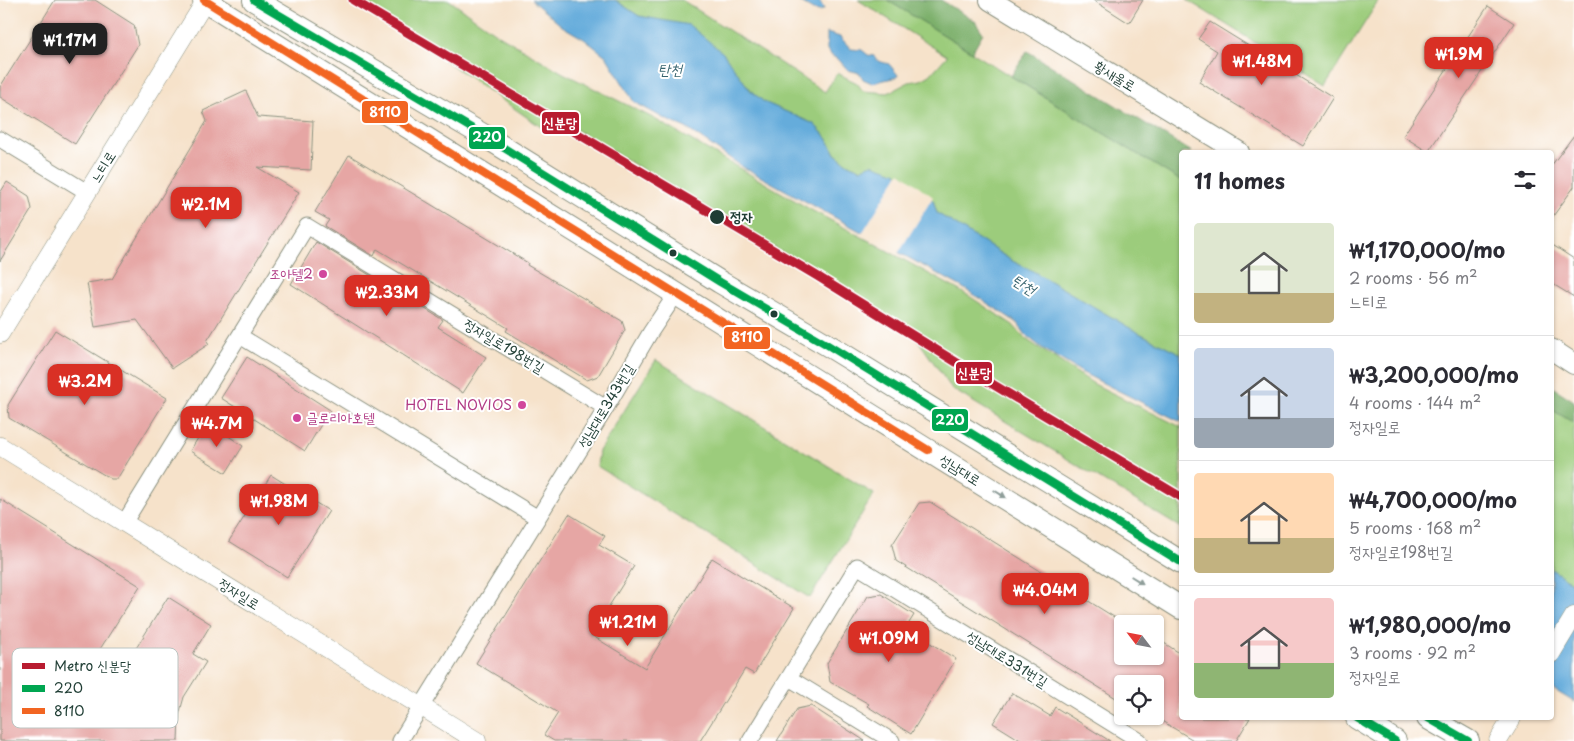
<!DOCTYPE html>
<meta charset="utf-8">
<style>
body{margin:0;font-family:"Playpen Sans","Poor Story",sans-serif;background:#f7f7f7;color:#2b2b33;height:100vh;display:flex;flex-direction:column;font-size:19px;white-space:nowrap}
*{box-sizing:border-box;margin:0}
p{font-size:16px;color:#7c7c81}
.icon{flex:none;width:28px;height:28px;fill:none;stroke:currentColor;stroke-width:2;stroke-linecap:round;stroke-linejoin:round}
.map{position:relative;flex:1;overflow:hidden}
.panel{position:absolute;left:1179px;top:150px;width:375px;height:570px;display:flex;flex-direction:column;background:#fff;border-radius:5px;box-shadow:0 1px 4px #0004}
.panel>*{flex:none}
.needle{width:32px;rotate:302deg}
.controls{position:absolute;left:1114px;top:615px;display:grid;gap:10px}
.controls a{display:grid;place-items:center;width:50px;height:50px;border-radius:5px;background:#fff;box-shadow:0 1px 4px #0004;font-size:25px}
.price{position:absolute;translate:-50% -42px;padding:0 11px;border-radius:10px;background:#d93025;color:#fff;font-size:16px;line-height:32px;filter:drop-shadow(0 1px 2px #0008)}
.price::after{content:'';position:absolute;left:50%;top:30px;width:15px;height:11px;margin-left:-8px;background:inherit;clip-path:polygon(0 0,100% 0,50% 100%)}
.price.current{background:#222;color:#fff}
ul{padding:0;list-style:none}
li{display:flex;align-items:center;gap:15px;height:125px;padding:0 15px}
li+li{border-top:1px solid #e1e1e2}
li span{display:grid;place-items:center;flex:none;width:140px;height:100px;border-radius:5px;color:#555}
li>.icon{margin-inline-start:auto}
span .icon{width:60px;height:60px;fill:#fffc;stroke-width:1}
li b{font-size:21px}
h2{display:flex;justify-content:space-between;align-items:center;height:60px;padding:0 15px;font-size:21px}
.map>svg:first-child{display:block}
.green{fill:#9ccc7c;stroke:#5e8458}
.forest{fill:#7db06c;stroke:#4e7650}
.water{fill:#65acdb;stroke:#427488}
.pier{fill:#f6e2ca}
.building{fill:#e6a6a4}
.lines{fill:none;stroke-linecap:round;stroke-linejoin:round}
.minor-casing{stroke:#8a907f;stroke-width:17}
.tertiary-casing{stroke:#8a907f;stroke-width:19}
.secondary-casing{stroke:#8a907f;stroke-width:22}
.primary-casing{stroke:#8a907f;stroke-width:24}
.minor{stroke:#fff;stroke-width:15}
.tertiary{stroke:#fff;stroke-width:18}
.secondary{stroke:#fff;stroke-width:20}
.primary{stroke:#fff;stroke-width:22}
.bus-1-casing{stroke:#fff;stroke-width:11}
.bus-2-casing{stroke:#fff;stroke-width:11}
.bus-1{stroke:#00a651;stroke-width:8}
.bus-2{stroke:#f26522;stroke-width:8}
.metro-1-casing{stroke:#fff;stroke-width:12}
.metro-1{stroke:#b81b30;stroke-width:9}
.oneway{fill:#8f9e9a}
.stop-dot{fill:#1f3d34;stroke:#fff;stroke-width:2}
.hotel-dot{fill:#d1479c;stroke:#fff;stroke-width:2}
.labels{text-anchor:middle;stroke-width:4;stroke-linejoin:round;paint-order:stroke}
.street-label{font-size:14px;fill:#1f3d34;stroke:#fff}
.stop-label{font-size:14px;font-weight:bold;fill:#1f3d34;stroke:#fff;text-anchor:start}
.hotel-label{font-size:14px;fill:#b23c85;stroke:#fff;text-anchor:end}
.water-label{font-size:15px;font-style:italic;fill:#38646e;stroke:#fff}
.key{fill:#fff;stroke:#bcc5c2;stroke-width:1}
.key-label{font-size:14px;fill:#1f3d34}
.line-badge{stroke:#fff;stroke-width:2}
.badge-label{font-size:14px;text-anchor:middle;font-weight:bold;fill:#fff}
</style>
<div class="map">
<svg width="1574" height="741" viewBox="0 0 1574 741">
<rect width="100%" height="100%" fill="#fff"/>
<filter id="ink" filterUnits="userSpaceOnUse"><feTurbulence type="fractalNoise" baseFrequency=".02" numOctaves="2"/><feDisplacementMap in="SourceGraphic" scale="10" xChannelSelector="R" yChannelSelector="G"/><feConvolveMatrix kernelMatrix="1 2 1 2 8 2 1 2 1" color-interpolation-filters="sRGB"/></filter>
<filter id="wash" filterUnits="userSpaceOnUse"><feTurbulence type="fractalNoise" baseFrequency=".0096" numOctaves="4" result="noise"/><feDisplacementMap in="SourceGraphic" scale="20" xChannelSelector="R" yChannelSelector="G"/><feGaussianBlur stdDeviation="1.12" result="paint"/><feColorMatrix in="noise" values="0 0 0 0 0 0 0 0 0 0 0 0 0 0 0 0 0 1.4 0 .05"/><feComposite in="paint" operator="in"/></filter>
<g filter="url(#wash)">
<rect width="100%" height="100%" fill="#f6e2ca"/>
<path class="green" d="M355,0H449L497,34L563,73L653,118L813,211L879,246L969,296L1013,325L1024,338L1094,384L1181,427V528L952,389L913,333L798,262L573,128L559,133L541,127L384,18Z
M615,0H682L825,92L837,73L857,83L863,91L888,93L909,82L921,80L930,75L947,56L858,0H887L1181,181V354L1135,331L1031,270L1014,262L937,213L933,200L848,164L835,154L827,138L814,124L764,102L750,90L723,53L663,21L639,16Z
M1187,0H1379L1325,86Z
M656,360L874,494L810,598L597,466L599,451Z
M1551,409L1574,423V584L1551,569Z"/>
<path class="forest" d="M887,0H941L975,21L983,33L972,52Z
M1027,51L1192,152H1181V181L1011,76Z
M1551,386L1574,401V423L1551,409Z"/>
<path class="water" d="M531,0H615L639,16L689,25L723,53L750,90L764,102L814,124L827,138L835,154L848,164L860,169L872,164L895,172L933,200L937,213L1014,262L1031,270L1135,331L1181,354V422L1083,373L1042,348L1027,336L1016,322L998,310L960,286L743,167L686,128L665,119L634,102L606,56L584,39L562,26Z
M801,0H819L824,9L820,11L813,10L801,3Z
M827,33L840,37L851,49L862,50L868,55L874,56L878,61L889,64L898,75L897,77L872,83L863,79L860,73L848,70L840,61L831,55L827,50Z
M1551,569L1574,584V702L1551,688Z"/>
<path class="pier" d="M900,172L933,197L897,255L861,235Z"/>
<g id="blocks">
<path class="building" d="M55,0H95L134,25L138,45L75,144L0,97V87Z
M1093,0H1143L1129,23Z
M1488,6L1514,23L1428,152L1403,136Z
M1210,22L1333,98L1303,146L1199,82L1217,51L1198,39Z
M246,91L258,117L313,121L311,170L257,167L299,192L207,341L209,344L172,368L137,320L95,327L87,283L112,279L207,121L203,111Z
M1574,135V187L1551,219V166Z
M349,155L528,263L527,265L622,321L625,330L598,376L587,380L506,331L508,328L377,249L374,256L325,226L329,220L315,212Z
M7,182L29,196L32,209L0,261V193Z
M316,242L443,320L438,327L486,357L463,393L291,284Z
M1551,244L1574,259V297L1551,283Z
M55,330L167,398L117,479H111L9,418L8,405Z
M247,357L330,410L305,451L221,398Z
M208,422L243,446L226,473L190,451Z
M271,475L329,511L287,577L229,541Z
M0,499L140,586L76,687L102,703L168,597L211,624L193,654L206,662L184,697L179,715L178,741H0Z
M930,502L1122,622V656H1156L1164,643L1181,654V718H1250L1236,741H1195L1155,717V684H1122V688L1116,698L896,561L892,545L919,503Z
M569,514L605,536L599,545L634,566L591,635L645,668L712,558L794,608L754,674L745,669L700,741H554L544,735L558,713L476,663Z
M881,594L914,615L906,628L956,659L911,734L867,706L869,704L830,682L827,663L868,596Z
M1012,693L1050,716L1055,707L1110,741H1022L993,723Z
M811,706L865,741H777L797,709Z"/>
</g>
</g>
<g filter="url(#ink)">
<use href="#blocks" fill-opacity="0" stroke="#8a907f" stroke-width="1"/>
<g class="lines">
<g class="minor-casing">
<path id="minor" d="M0,139L87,192
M240,336L538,518
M124,523L307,226L606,408
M789,678L892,741
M400,741L606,408L650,333L676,294
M750,741L857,566L1140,741"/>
</g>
<g class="tertiary-casing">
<path id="tertiary" d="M0,334L206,0
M0,446L477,741
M1551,654L1574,616
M1498,741L1512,718"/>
</g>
<g class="secondary-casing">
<path id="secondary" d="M990,0L1239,152
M1551,349L1574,364"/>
</g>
<g class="primary-casing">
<path id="primary" d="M204,0L1181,608
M254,0L488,138L720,282L826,344L1181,562
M1357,718L1395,741
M1428,718L1468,741"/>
</g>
<use href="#minor" class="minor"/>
<use href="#tertiary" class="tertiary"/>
<use href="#secondary" class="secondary"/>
<use href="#primary" class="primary"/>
<g class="bus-1-casing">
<path id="bus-1" d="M254,0L488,138L720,282L826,344L1181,562
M1357,718L1395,741
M1428,718L1468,741"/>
</g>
<g class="bus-2-casing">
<path id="bus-2" d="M204,0L928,450"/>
</g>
<use href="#bus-1" class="bus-1"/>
<use href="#bus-2" class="bus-2"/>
<g class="metro-1-casing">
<path id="metro-1" d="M353,0L817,276L964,367L1181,497"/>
</g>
<use href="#metro-1" class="metro-1"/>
</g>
<defs><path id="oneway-solid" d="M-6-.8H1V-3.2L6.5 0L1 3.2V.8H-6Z" transform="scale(1.25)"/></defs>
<g class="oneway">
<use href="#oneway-solid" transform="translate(1000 494) rotate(32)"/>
<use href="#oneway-solid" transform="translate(1137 580) rotate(32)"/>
</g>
</g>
<g class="stop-dot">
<circle cx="717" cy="217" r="8"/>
<circle cx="673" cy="253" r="4.5"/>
<circle cx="774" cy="314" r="4.5"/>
</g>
<g class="hotel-dot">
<circle cx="323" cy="274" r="5"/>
<circle cx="522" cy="405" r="5"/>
<circle cx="297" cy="418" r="5"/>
</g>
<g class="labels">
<g class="street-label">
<text transform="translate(1115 76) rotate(31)" y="5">황새울로</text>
<text transform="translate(103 167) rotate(-58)" y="5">느티로</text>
<text transform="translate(504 346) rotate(31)" y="5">정자일로198번길</text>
<text transform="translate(606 406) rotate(-59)" y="5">성남대로343번길</text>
<text transform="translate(960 470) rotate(32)" y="5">성남대로</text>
<text transform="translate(239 594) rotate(32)" y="5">정자일로</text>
<text transform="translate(1007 659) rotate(32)" y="5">성남대로331번길</text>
</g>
<g class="stop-label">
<text x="730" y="222">정자</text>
</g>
<g class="hotel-label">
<text x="313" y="279">조아텔2</text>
<text x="512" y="410">HOTEL NOVIOS</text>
<text x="307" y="423" text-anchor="start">글로리아호텔</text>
</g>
<g class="water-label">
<text x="670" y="75">탄천</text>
<text transform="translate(1024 285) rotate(32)" y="5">탄천</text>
</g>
</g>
<rect x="12" y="648" width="166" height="80" rx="8" class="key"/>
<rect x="22" y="663" width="23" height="6" fill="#b81b30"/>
<rect x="22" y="685" width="23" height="7" fill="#00a651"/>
<rect x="22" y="708" width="23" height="6" fill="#f26522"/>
<g class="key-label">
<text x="54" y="671">Metro 신분당</text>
<text x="54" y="693">220</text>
<text x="54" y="716">8110</text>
</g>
<g class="line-badge">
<rect x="361" y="100" width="48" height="24" rx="5" fill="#f26522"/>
<rect x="541" y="111" width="39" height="24" rx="5" fill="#b81b30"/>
<rect x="468" y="126" width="38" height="24" rx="5" fill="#00a651"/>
<rect x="723" y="326" width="48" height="24" rx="5" fill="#f26522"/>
<rect x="955" y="361" width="38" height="24" rx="5" fill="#b81b30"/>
<rect x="931" y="408" width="38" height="24" rx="5" fill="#00a651"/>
</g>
<g class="badge-label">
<text x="385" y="117">8110</text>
<text x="560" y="128">신분당</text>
<text x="487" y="142">220</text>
<text x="747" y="342">8110</text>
<text x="974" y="378">신분당</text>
<text x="950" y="425">220</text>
</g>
</svg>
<div class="controls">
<a><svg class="needle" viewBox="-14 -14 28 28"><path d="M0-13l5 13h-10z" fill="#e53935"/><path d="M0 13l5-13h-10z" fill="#7c7c81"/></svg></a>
<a><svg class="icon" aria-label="locate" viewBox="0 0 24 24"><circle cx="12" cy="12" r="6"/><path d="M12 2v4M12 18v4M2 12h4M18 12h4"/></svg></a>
</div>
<b class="price current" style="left:70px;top:65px">₩1.17M</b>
<b class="price" style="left:1459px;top:79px">₩1.9M</b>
<b class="price" style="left:1262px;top:86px">₩1.48M</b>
<b class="price" style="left:206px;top:229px">₩2.1M</b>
<b class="price" style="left:387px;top:317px">₩2.33M</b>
<b class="price" style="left:85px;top:406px">₩3.2M</b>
<b class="price" style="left:217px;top:448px">₩4.7M</b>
<b class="price" style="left:279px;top:526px">₩1.98M</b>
<b class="price" style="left:1045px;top:615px">₩4.04M</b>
<b class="price" style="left:628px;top:647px">₩1.21M</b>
<b class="price" style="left:889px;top:663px">₩1.09M</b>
<section class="panel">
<h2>11 homes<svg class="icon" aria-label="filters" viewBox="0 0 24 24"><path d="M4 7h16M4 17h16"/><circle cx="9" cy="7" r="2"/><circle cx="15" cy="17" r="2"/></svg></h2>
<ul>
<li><span style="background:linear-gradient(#dfe7d0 70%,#c2b280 0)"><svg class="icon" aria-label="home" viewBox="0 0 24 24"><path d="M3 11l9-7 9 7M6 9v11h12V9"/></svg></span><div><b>₩1,170,000/mo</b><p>2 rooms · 56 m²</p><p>느티로</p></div></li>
<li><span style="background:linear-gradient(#c9d6e8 70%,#9aa5b1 0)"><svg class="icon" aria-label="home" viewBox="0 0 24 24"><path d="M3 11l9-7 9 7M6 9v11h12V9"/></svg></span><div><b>₩3,200,000/mo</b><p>4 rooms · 144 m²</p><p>정자일로</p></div></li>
<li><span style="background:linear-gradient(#ffd9b3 65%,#c2b280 0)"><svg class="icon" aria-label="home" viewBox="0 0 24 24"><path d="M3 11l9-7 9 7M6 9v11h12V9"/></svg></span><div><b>₩4,700,000/mo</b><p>5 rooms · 168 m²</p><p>정자일로198번길</p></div></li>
<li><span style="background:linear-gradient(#f6c9c9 65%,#8fb573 0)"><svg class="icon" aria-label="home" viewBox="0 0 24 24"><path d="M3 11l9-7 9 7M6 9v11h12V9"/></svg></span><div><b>₩1,980,000/mo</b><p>3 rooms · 92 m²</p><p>정자일로</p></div></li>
</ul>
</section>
</div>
